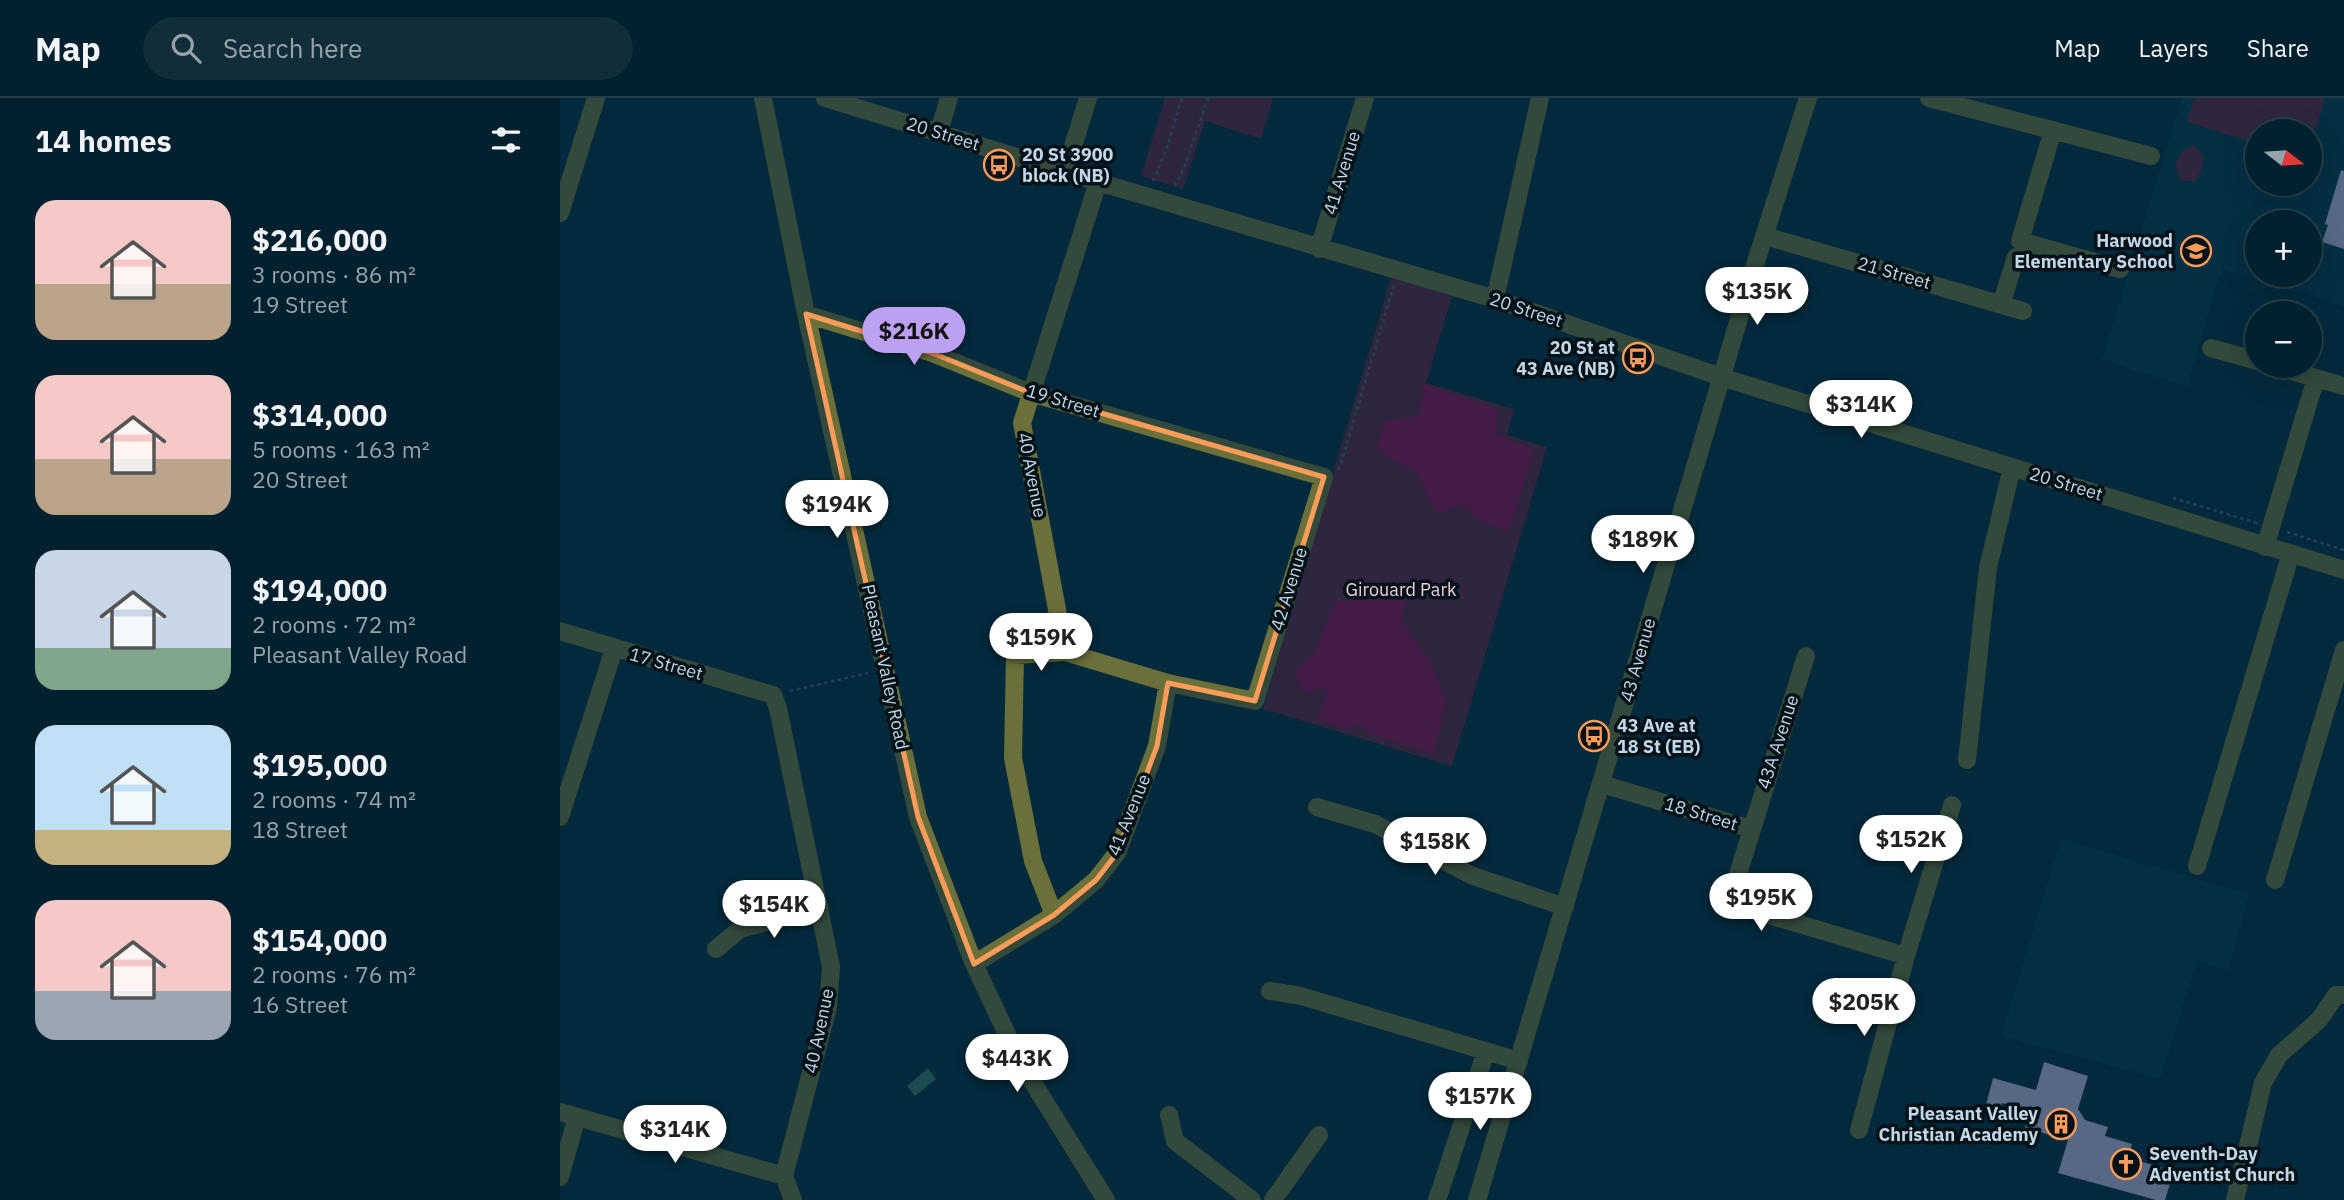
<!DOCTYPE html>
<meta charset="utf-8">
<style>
body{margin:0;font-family:"IBM Plex Sans",sans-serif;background:#102d39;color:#f1f3f6;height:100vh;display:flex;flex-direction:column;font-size:26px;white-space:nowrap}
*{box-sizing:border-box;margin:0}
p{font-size:23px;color:#96a3aa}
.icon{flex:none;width:38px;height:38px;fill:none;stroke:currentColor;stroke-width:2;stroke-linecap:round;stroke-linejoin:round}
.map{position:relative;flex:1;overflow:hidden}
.side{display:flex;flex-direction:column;background:#02202d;width:560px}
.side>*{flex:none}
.needle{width:46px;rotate:107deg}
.tools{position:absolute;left:1685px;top:21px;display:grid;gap:14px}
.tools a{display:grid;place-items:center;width:77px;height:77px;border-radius:50%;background:#02202d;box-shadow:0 7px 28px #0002,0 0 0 2px #233e49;font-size:35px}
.price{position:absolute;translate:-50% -60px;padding:0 16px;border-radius:24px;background:#fff;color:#222;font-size:23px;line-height:46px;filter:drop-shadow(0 2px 4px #0008)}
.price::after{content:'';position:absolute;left:50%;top:42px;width:21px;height:16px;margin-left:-10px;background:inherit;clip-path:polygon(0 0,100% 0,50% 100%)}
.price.active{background:#bca0f2;color:#111}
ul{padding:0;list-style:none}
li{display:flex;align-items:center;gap:21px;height:175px;padding:0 35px}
li span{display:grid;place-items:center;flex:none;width:196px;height:140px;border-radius:21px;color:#555}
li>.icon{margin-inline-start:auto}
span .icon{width:84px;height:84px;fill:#fffc;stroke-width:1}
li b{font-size:30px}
h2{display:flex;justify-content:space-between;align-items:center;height:84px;padding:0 35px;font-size:30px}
header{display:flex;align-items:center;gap:42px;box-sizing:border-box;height:98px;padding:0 35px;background:#02202d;border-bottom:2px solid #233e49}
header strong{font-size:33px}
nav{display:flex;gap:38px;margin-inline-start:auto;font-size:24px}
.search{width:490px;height:63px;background:#102d39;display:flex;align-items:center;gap:18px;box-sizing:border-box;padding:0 24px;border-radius:38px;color:#96a3aa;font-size:26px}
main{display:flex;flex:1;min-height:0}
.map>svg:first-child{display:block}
.built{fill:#04364b;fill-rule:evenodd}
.green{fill:#642041}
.forest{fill:#8e0b56}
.water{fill:#397464}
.building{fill:#bab3d9}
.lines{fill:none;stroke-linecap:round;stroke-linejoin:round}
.path{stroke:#406171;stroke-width:2.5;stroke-dasharray:3.5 3.5;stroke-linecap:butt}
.minor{stroke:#6b703a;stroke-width:18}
.marked{fill:none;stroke:#fe9c58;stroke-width:5;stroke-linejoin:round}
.labels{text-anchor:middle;stroke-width:7;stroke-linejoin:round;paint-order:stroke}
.street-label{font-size:18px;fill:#c3d7e2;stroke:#031119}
.poi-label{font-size:18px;font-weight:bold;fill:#c3d7e2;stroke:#031119;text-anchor:start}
.park-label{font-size:18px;fill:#f0cfdb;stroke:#031119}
</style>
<header>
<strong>Map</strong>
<div class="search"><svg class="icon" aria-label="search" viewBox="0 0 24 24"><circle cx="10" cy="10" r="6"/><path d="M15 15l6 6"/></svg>Search here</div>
<nav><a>Map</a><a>Layers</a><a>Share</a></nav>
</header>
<main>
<section class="side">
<h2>14 homes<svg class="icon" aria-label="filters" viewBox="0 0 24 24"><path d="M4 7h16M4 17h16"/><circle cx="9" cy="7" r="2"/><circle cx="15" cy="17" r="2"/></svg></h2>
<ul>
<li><span style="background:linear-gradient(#f6c9c9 60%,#b9a48a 0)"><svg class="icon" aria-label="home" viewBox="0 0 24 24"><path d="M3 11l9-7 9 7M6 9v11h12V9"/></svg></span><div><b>$216,000</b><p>3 rooms · 86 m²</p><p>19 Street</p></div></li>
<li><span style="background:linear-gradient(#f6c9c9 60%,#b9a48a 0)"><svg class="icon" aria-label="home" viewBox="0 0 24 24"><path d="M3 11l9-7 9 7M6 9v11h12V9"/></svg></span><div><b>$314,000</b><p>5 rooms · 163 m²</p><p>20 Street</p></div></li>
<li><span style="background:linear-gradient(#c9d6e8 70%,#7fa58c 0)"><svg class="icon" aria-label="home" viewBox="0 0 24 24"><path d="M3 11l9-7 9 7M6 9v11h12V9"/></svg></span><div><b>$194,000</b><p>2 rooms · 72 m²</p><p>Pleasant Valley Road</p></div></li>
<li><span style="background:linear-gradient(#bfe0f5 75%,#c2b280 0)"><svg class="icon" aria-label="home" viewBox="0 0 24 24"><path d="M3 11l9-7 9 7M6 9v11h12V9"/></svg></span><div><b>$195,000</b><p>2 rooms · 74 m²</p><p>18 Street</p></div></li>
<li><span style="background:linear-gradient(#f6c9c9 65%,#9aa5b1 0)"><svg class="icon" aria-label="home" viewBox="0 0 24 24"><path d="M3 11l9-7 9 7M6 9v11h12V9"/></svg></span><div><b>$154,000</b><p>2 rooms · 76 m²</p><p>16 Street</p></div></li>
</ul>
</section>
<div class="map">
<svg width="1784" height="1102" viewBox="0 0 1784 1102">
<rect width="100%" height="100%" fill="#032a3c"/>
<path class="built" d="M1622,0H1784V208L1664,172L1659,178L1627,288L1542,262ZM1698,33H1750V86H1698ZM1698,124H1750V177H1698Z
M1501,741L1689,796L1668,872L1637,863L1600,981L1441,938Z"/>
<path class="green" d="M605,0H713L701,41L645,23L623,91L581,78Z
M1634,0H1765L1750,49V33H1698L1697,46L1627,24Z
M1634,47L1644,58L1641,74L1634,84L1620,82L1615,67L1622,53Z
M831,180L892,198L866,285L954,311L947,337L987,349L892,668L703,611Z"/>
<path class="forest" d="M863,286L937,311L936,337L974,352L949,433L915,421L906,407L876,414L858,376L817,352L824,324L859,317Z
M796,481L847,493L842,525L869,562L886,602L874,656L808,635L800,627L781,630L758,620L768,590L742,594L735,572L754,556L775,502L789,504Z"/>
<path class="water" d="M368,970L376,981L355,998L347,988Z"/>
<path class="building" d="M1781,72L1784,73V151L1762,144L1768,127L1765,126Z
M1484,964L1528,978L1518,1011L1525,1022L1548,1029L1545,1038L1572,1046L1568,1060L1614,1073L1605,1102H1596L1498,1075L1508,1042L1465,1030L1470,1013L1442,1005L1438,1018L1424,1014L1433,980L1476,992Z"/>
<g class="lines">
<path class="path" d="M593,83L607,50L622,0
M615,88L624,70L648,0
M779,372L834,187
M1613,400L1697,425
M1727,434L1784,452
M230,593L308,575"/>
<path class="minor" d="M203,0L246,216L358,719L414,866L460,964L546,1102
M265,0L538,84L935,201L1161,279L1784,472
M1369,0L1591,58
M1493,32L1460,143L1560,171
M379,34L389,0
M505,74L528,0
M0,115L36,0
M1205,138L1463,213
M759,151L805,0
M935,201L980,0
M1441,207L1456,159
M246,216L372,255L471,295L764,379L695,603L608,585L505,554L455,557L453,660L473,763L494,817
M1651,250L1698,263
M1713,268L1784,288
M1705,449L1756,280
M0,533L213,597L218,610L271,869L268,909L224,1078L233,1102
M505,554L462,325L538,84
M1246,558L1169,805L1346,858
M1407,662L1428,470L1452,369
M1042,686L1191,731
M757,709L815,726L913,778L1005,809
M0,719L54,551
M1637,768L1731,455
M1715,782L1784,552
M156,851L180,831L260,810
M414,866L494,817L536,782L557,755L597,648L608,585
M710,893L741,898L959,963
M0,1014L224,1078
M609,1017L615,1043L692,1102
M1299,1032L1346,858L1392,707
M0,1079L17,1019
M713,1102L759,1037
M877,1102L926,953
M917,1102L1195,167L1248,0
M1675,1102L1703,985L1719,957L1759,922L1776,897H1784"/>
</g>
<path d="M0 0H1784V1102H0ZM246,216L372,255L471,295L764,379L695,603L608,585L597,648L557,755L536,782L494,817L414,866L358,719Z" fill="#032a3c" fill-opacity=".55" fill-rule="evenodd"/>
<path class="marked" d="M246,216L372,255L471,295L764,379L695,603L608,585L597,648L557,755L536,782L494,817L414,866L358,719Z"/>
<defs>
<g id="bus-ring" transform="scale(1.575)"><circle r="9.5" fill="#031119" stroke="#fe9c58" stroke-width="1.5"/><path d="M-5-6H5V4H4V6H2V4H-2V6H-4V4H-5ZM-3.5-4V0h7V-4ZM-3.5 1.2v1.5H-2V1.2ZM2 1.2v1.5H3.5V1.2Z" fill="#fe9c58"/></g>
<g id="school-ring" transform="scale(1.575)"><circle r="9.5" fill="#031119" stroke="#fe9c58" stroke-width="1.5"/><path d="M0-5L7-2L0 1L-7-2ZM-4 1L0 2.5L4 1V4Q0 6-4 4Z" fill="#fe9c58"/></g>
<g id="building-ring" transform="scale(1.575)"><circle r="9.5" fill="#031119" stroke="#fe9c58" stroke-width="1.5"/><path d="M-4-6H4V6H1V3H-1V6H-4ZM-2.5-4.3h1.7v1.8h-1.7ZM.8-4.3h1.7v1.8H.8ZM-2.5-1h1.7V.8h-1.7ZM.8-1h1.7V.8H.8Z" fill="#fe9c58"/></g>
<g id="church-ring" transform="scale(1.575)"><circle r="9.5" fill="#031119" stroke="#fe9c58" stroke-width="1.5"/><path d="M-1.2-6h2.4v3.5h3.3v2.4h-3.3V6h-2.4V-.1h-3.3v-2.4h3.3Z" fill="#fe9c58"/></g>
</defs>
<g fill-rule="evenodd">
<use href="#bus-ring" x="439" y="67"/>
<use href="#school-ring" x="1636" y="153"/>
<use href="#bus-ring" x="1078" y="260"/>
<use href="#bus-ring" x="1034" y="638"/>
<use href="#building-ring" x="1501" y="1026"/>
<use href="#church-ring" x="1566" y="1066"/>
</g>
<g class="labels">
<g class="street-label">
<text transform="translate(383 36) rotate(17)" y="6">20 Street</text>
<text transform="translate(782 75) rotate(-73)" y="6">41 Avenue</text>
<text transform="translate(1334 175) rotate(16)" y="6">21 Street</text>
<text transform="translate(966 212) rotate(18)" y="6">20 Street</text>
<text transform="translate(503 303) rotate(17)" y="6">19 Street</text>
<text transform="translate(472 377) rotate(79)" y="6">40 Avenue</text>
<text transform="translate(1506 386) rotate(17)" y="6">20 Street</text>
<text transform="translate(729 491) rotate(-73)" y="6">42 Avenue</text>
<text transform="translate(1078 562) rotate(-74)" y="6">43 Avenue</text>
<text transform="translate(106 566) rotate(16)" y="6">17 Street</text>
<text transform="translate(325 569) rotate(78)" y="6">Pleasant Valley Road</text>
<text transform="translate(1218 644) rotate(-72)" y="6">43A Avenue</text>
<text transform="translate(1141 716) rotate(17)" y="6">18 Street</text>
<text transform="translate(569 717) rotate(-68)" y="6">41 Avenue</text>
<text transform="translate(259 933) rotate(-78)" y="6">40 Avenue</text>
</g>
<g class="poi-label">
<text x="462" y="63">20 St 3900<tspan x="462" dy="21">block (NB)</tspan></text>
<text x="1613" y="149" text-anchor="end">Harwood<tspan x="1613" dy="21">Elementary School</tspan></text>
<text x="1055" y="256" text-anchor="end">20 St at<tspan x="1055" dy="21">43 Ave (NB)</tspan></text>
<text x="1057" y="634">43 Ave at<tspan x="1057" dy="21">18 St (EB)</tspan></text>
<text x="1478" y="1022" text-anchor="end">Pleasant Valley<tspan x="1478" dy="21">Christian Academy</tspan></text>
<text x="1589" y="1062">Seventh-Day<tspan x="1589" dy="21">Adventist Church</tspan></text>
</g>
<g class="park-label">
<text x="841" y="498">Girouard Park</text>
</g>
</g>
</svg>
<div class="tools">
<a><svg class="needle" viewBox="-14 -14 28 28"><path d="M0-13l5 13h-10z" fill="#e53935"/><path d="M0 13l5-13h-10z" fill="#96a3aa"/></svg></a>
<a>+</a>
<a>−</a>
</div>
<b class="price" style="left:1197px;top:229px">$135K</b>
<b class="price active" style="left:354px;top:269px">$216K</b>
<b class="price" style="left:1301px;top:342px">$314K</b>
<b class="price" style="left:277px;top:442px">$194K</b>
<b class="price" style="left:1083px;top:477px">$189K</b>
<b class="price" style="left:481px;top:575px">$159K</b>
<b class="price" style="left:1351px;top:777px">$152K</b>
<b class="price" style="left:875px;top:779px">$158K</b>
<b class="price" style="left:1201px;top:835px">$195K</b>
<b class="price" style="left:214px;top:842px">$154K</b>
<b class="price" style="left:1304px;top:940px">$205K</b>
<b class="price" style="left:457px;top:996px">$443K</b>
<b class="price" style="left:920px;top:1034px">$157K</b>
<b class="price" style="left:115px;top:1067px">$314K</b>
</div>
</main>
